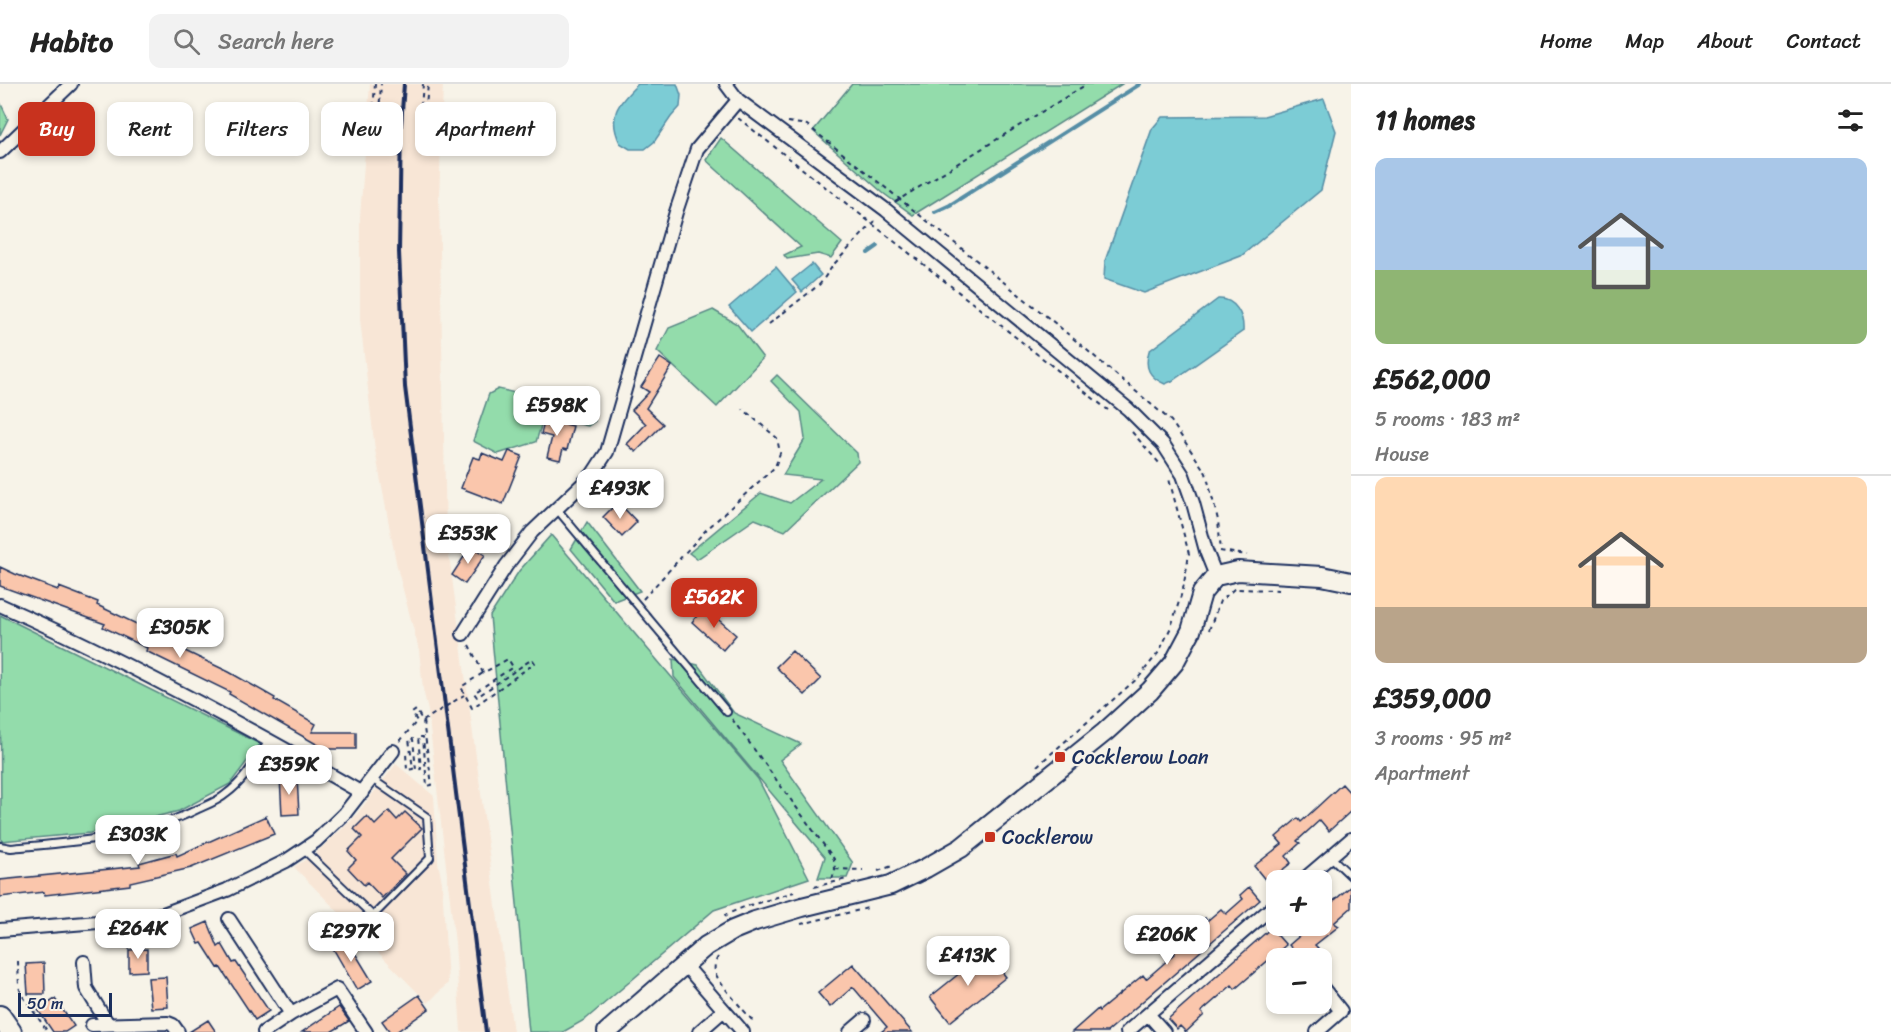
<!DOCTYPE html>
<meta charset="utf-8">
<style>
body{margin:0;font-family:Sriracha,sans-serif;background:#f2f2f2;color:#222;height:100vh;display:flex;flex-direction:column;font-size:22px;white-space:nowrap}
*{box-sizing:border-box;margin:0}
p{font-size:20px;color:#767676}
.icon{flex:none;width:33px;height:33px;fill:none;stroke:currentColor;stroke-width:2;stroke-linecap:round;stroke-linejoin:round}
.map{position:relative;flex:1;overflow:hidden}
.drawer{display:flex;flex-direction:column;background:#fff;width:540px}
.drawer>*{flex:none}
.top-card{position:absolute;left:18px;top:18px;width:570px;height:54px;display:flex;gap:12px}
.buttons{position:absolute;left:1266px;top:786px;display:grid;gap:12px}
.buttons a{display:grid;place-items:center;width:66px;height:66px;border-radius:12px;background:#fff;box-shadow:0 3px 9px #0003;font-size:30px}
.scale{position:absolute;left:18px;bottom:15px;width:94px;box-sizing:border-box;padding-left:6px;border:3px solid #1b2f5e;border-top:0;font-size:16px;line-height:21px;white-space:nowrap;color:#1b2f5e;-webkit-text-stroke:4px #f7f3e8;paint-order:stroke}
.price{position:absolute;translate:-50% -51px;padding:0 14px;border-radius:12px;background:#fff;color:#222;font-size:20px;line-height:39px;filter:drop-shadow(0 2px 3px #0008)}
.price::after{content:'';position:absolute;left:50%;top:36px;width:18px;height:14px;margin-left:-9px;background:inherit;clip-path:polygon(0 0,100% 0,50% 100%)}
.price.selected{background:#c8321e;color:#fff}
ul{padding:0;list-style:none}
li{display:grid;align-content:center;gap:12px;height:318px;padding:0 24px}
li+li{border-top:2px solid #e0e0e0}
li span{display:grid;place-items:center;height:186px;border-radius:12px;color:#555}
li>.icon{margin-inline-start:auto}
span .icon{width:108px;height:108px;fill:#fffc;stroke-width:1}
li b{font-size:26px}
h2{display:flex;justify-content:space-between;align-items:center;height:72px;padding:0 24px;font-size:26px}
.chip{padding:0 21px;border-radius:12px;background:#fff;box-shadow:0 3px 9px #0003;font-size:21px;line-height:54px}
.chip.selected{background:#c8321e;color:#fff}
header{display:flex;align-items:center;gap:36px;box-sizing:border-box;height:84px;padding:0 30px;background:#fff;border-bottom:2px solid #e0e0e0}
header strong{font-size:28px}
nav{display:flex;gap:33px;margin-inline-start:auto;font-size:21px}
.search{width:420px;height:54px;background:#f2f2f2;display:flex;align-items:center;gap:15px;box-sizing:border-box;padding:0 21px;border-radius:12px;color:#767676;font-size:22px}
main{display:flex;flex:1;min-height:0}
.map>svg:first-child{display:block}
.built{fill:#f8e6d6}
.green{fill:#93dcab;stroke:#578684;stroke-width:1.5}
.water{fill:#7cccd5;stroke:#558da5;stroke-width:1.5}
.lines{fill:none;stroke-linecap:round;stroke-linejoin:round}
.stream{stroke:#558da5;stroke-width:4}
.building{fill:#fac6ac;stroke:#1b2f5e;stroke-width:1.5}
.service-casing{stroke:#1b2f5e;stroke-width:10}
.minor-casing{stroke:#1b2f5e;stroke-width:16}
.secondary-casing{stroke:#1b2f5e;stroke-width:22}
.primary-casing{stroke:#1b2f5e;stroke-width:24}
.path{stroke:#1b2f5e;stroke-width:2;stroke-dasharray:4.5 4.5;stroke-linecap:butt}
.service{stroke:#f7f3e8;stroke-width:6}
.minor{stroke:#f7f3e8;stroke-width:12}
.secondary{stroke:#f7f3e8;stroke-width:18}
.primary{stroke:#f7f3e8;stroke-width:20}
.rail{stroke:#1b2f5e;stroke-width:4}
.path-bridge{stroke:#1b2f5e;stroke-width:2;stroke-dasharray:4.5 4.5;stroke-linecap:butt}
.poi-dot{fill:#c8321e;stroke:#f7f3e8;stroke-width:2}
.labels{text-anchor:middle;stroke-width:4.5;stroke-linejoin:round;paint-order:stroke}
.poi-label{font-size:20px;fill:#1b2f5e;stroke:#f7f3e8;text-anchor:start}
</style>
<header>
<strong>Habito</strong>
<div class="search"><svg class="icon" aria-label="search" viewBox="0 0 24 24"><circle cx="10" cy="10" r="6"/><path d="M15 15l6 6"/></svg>Search here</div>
<nav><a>Home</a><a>Map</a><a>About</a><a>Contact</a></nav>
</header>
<main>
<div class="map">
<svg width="1351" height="948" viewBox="0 0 1351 948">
<rect width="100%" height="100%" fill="#f7f3e8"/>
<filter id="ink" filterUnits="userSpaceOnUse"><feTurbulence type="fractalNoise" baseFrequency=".0167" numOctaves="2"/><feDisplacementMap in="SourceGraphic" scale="12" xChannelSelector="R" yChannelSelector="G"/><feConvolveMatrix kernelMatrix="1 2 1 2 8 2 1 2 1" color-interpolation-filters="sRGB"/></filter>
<g filter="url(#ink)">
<path class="built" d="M370,0H443L439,116L446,449L513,948H461L455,859L428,627L423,605L419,566L397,483L375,366L360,235V133Z
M396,680L434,712L438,778L442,798L448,899L428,919L294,783L316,769L353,735Z"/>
<path class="green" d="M852,0H1122L913,131L883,109L813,47Z
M0,18L8,35L0,51Z
M721,54L842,159L831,174L818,170L787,175L784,171L801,163L706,76Z
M713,226L737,240L763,274L717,323L657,267L669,244Z
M777,291L857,369L858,378L785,447L755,435L697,475L689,469L761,409L790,419L821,395L783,391L805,355L801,328L771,297Z
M498,305L590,326L595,337L588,342L544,332L536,358L498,370L473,357L489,310Z
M587,438L640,507L614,517L571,465Z
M551,451L758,695L809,794L714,826L586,935L563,948H529L490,532L519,487Z
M0,531L260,660L230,700L179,727L90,749L1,757Z
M673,575L698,581L734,629L801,660L780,676L853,779L847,794H818L825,773L674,593Z"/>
<path class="water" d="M638,0H677L681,11L680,23L671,33L654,58L645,65H630L620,59C607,32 618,19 638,0Z
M1324,15L1336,47L1321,106L1241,172L1144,209L1104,195L1105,177L1152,45L1162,33L1264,32Z
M812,180L821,191L802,208L792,196Z
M776,183L797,208L751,248L729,223Z
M1218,215C1235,214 1244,231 1243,247L1172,297L1165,300C1149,293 1144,284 1149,267Z"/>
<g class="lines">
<path class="stream" d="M935,128L950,121L1140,0
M868,169L878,162"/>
</g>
<path class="building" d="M660,274L672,282L646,324L663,340L636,368L627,360L646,340L632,326L649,308L641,303Z
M545,335L573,342L567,366L563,365L560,376L547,373L552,353L541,350Z
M509,367L522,372L503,420L461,404L473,373L480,375L482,369L504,378Z
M618,418L637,438L622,453L603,433Z
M471,462L485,471L465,500L452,491Z
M0,483L15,490L58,506L59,503L98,518L97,521L145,544L143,547L229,588L275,614L274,616L316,640L312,648H356V665H318V661L229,610L230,608L146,567L147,564L103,543L105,540L0,502Z
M704,523L736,551L723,566L692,538Z
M792,567L821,595L805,611L776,583Z
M280,693H297L299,730L282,731Z
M1342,700L1351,710V727L1329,747L1320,736L1297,757L1300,759L1286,772L1291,779L1267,798L1254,782L1282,760L1276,753L1298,734L1301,738Z
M389,727L397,736L405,728L422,744L391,775L406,790L382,814L367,798L364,801L348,784L356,776L348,767L362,753L354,745L367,732L375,741Z
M266,732L274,750L191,784L130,798V801L45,811L44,808L0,813V796L140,782L139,779L176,769L177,772Z
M1351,802V824L1334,839L1339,842L1315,861L1318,864L1306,874H1300L1289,861L1311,842H1322V827Z
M1249,803L1260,816L1107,948H1072L1098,925L1099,927L1143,891L1146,895L1161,882L1175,869L1169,862L1180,852L1182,854L1205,834L1207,837L1221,825L1226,830L1243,815L1240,811Z
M208,838L218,863L222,860L233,879L236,878L269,927L255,936L220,883L218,884L202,859L199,860L192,845Z
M1271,844L1286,861L1235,905L1232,901L1201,928L1204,931L1186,948L1180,942L1177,945L1168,935Z
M344,851L372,897L357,906L330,859Z
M147,865V887L129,888V866Z
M986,868L1006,893L950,938L930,913Z
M44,879L45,910H28L26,880Z
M853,880L912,948H881L887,943L853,903L830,923L818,909Z
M166,893L168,923L151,924L148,894Z
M419,911L429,925L396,948H390L382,937Z
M55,915L74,942L65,948H53L38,926Z
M339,923L349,937L331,948H302Z
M208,936L216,948H189Z"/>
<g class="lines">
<g class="service-casing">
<path id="service" d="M556,424L727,628
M0,762L11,764C74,758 140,754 198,725C207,721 218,717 226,710C245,696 256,676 269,657
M304,766L373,832L430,774L427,733L372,695
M1331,773L1351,792"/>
</g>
<g class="minor-casing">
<path id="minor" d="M726,0L738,16L886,126L1128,325L1163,360L1183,391L1193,419L1206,467L1216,492
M0,68L71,0
M0,521C124,576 244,641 362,709
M463,550L506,482L532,448L592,391L607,368L676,128L697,65L738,16
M1303,796L1351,755
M229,835L291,930L264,948
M0,846L123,836L163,830L227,806L286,777L316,757L345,729L393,667
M84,878L86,904L108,940
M684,880L743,948
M291,930L337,905L366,948
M1148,930L1164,948
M92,941L168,939L173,941L178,948
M699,948L724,926
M850,948L864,936
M1127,948L1276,820
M1317,948L1341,927L1322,903"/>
</g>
<g class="secondary-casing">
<path id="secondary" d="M607,948L706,862L733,846L755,837L802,823L891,801L926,784L961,764L1105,648L1150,607L1174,579L1191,547L1202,509L1216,492L1238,487L1322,492L1351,498"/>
</g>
<g class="primary-casing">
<path id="primary" d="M0,932L11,948"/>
</g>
<path class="path" d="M375,0L372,42L378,43L381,0
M423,0L419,46H424L428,0
M738,34L1108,326
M788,38L807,41L1056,240L1171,337L1206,389L1218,436L1221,467
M895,118L1087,0
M769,240L820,200L834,180L878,134
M1132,348L1160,380
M1220,467L1247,471
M643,515L705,447L775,383L780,369L777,354L743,325
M1209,546L1220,517L1234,505L1281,506
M469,561L483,589L508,575L513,583L474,609L477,613L532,575L535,579L472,624L461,603L483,589
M732,635L834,775L835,785L831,799
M400,657L417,637L412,629L416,626L423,637L432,701L427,702L423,653H418L421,685L416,686L413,655H409L413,685L407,686L406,669
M1037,682L1139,593L1159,568L1171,543L1183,505L1189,470L1169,395
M835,785L863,786
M878,787L895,781
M814,803L847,795
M726,833L725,831L744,823L794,808
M801,840L868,824
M718,873C715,878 714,883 715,888C718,899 744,926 752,936L751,937
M18,877L19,903L22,911L48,948"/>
<use href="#service" class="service"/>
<use href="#minor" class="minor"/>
<use href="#secondary" class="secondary"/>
<use href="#primary" class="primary"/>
<path class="rail" d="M404,0L401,41L399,168L405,303L486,948"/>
<path class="path-bridge" d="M423,637L464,611"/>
</g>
</g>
<g class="poi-dot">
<rect x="1054" y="667" width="12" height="12" rx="3"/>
<rect x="984" y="747" width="12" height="12" rx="3"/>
</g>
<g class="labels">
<g class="poi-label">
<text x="1072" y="680">Cocklerow Loan</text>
<text x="1002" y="760">Cocklerow</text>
</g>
</g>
</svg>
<div class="buttons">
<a>+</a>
<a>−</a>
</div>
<div class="scale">50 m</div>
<b class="price" style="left:557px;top:353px">£598K</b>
<b class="price" style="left:620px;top:436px">£493K</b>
<b class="price" style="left:468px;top:481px">£353K</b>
<b class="price selected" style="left:714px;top:545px">£562K</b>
<b class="price" style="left:180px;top:575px">£305K</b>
<b class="price" style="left:289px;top:712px">£359K</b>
<b class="price" style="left:138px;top:782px">£303K</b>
<b class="price" style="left:138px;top:876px">£264K</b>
<b class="price" style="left:351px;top:879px">£297K</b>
<b class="price" style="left:1167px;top:882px">£206K</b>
<b class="price" style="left:968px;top:903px">£413K</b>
<div class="top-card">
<a class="chip selected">Buy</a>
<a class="chip">Rent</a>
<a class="chip">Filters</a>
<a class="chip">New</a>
<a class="chip">Apartment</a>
</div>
</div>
<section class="drawer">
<h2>11 homes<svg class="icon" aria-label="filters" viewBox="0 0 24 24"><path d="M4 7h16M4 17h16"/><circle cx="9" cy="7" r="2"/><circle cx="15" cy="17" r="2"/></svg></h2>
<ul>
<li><span style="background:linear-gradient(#a9c7e8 60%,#8fb573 0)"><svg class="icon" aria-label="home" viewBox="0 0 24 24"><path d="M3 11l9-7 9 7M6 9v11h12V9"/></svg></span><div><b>£562,000</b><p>5 rooms · 183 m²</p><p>House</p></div></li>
<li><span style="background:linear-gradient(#ffd9b3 70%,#b9a48a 0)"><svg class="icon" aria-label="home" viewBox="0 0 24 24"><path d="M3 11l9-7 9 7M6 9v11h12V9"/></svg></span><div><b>£359,000</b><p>3 rooms · 95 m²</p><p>Apartment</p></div></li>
</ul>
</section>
</main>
